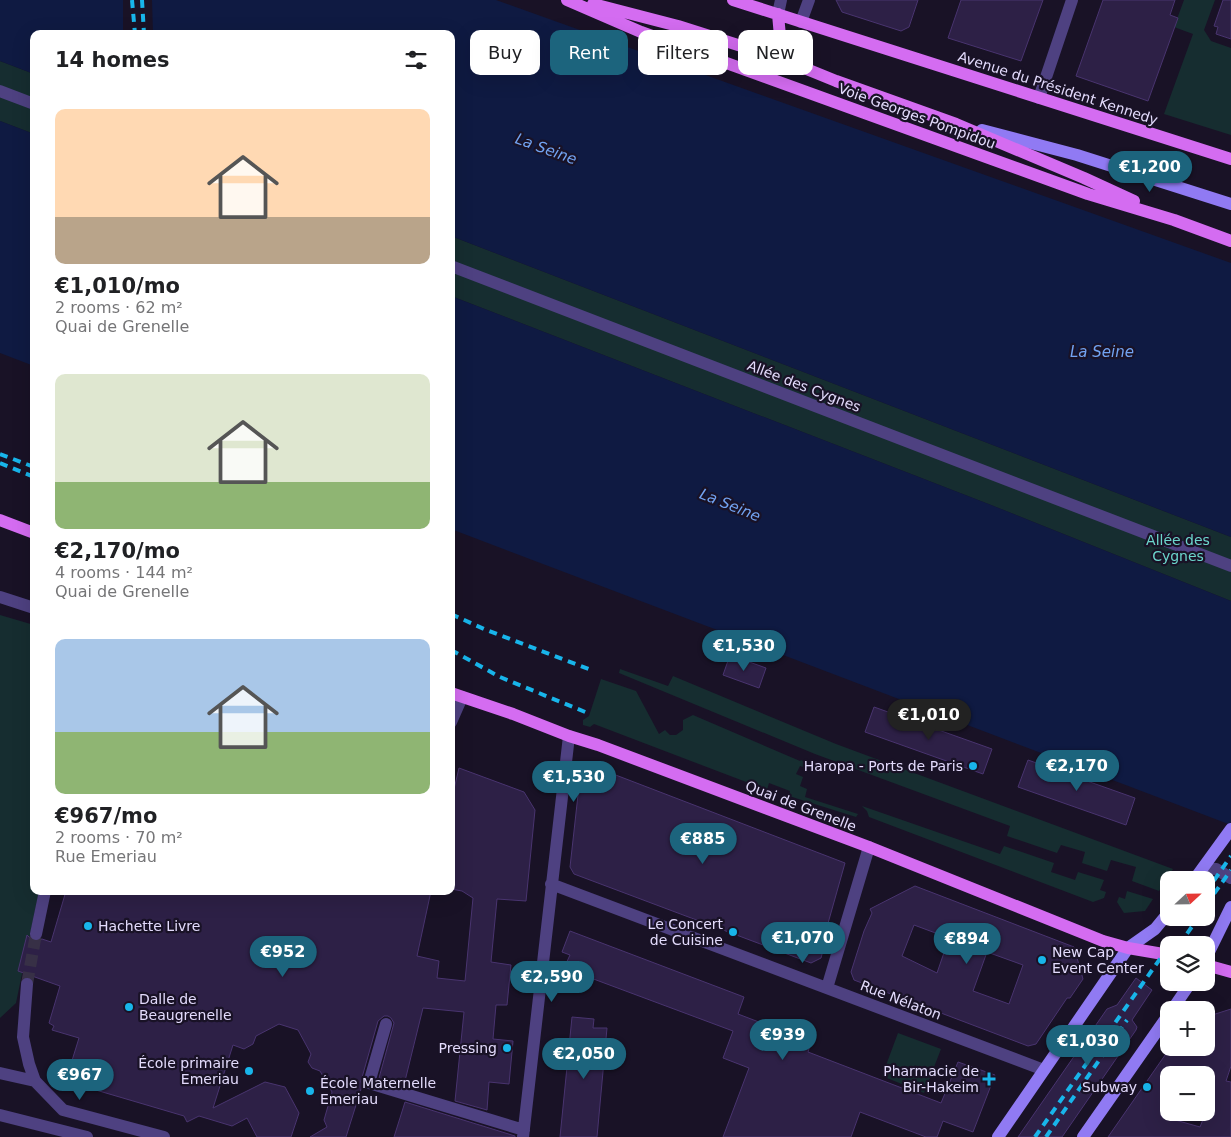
<!DOCTYPE html>
<meta charset="utf-8">
<style>
body{margin:0;font-family:"DejaVu Sans",sans-serif;background:#f6f6f6;color:#202124;height:100vh;display:flex;flex-direction:column;font-size:19px;white-space:nowrap}
*{box-sizing:border-box;margin:0}
p{font-size:16px;color:#757577}
.icon{flex:none;width:28px;height:28px;fill:none;stroke:currentColor;stroke-width:2;stroke-linecap:round;stroke-linejoin:round}
.map{position:relative;flex:1;overflow:hidden}
.side{position:absolute;left:30px;top:30px;width:425px;height:865px;display:flex;flex-direction:column;background:#fff;border-radius:10px;box-shadow:0 5px 20px #0002}
.side>*{flex:none}
.guide{position:absolute;left:470px;top:30px;width:475px;height:45px;display:flex;gap:10px}
.needle{width:32px;rotate:68deg}
.tools{position:absolute;left:1160px;top:871px;display:grid;gap:10px}
.tools a{display:grid;place-items:center;width:55px;height:55px;border-radius:10px;background:#fff;box-shadow:0 5px 20px #0002;font-size:25px}
.price{position:absolute;translate:-50% -42px;padding:0 11px;border-radius:18px;background:#1c647d;color:#fff;font-size:16px;line-height:32px;filter:drop-shadow(0 1px 2px #0008)}
.price::after{content:'';position:absolute;left:50%;top:30px;width:15px;height:11px;margin-left:-8px;background:inherit;clip-path:polygon(0 0,100% 0,50% 100%)}
.price.active{background:#222;color:#fff}
ul{padding:0;list-style:none}
li{display:grid;align-content:center;gap:10px;height:265px;padding:0 25px}
li span{display:grid;place-items:center;height:155px;border-radius:10px;color:#555}
li>.icon{margin-inline-start:auto}
span .icon{width:90px;height:90px;fill:#fffc;stroke-width:1}
li b{font-size:21px}
h2{display:flex;justify-content:space-between;align-items:center;height:60px;padding:0 25px;font-size:21px}
.pill{padding:0 18px;border-radius:10px;background:#fff;box-shadow:0 5px 20px #0002;font-size:18px;line-height:45px}
.pill.active{background:#1c647d;color:#fff}
.map>svg:first-child{display:block}
.green{fill:#162d30}
.water{fill:#0f1a42}
.pier{fill:#191226}
.building{fill:#2d2046;stroke:#49346f;fill-rule:evenodd}
.lines{fill:none;stroke-linecap:round;stroke-linejoin:round}
.street-tunnel{stroke:#373046;stroke-width:12;stroke-dasharray:12 6;stroke-linecap:butt}
.street{stroke:#4e4181;stroke-width:12}
.secondary{stroke:#907af3;stroke-width:12}
.primary{stroke:#d46cf1;stroke-width:12}
.rail{stroke:#18b5ea;stroke-width:4;stroke-dasharray:8 6;stroke-linecap:butt}
.poi-dot{fill:#18b5ea;stroke:#191226;stroke-width:2}
.labels{text-anchor:middle;stroke-width:4.5;stroke-linejoin:round;paint-order:stroke}
.street-label{font-size:14px;fill:#e3dbfc;stroke:#191226}
.park-label{font-size:14px;fill:#6cd6cc;stroke:#191226}
.poi-label{font-size:14px;fill:#e3dbfc;stroke:#191226;text-anchor:end}
.water-label{font-size:15px;font-style:italic;fill:#72a3f2;stroke:#191226}
</style>
<div class="map">
<svg width="1231" height="1137" viewBox="0 0 1231 1137">
<rect width="100%" height="100%" fill="#191226"/>
<path class="green" d="M1184,0H1215L1204,30L1211,41L1231,48V135L1164,114L1193,34L1174,27Z
M0,61L34,74V134L0,121Z
M451,236L1231,537V601L991,505L451,296Z
M0,615L34,625V891H39L16,1003L0,1018Z
M620,669L668,686L673,676L836,744L1173,869L1159,891L1132,881L1136,867L1111,860L1107,871L1082,863L1085,852L1061,845L1057,853L1007,836L1010,826L815,754L619,673Z
M601,679L636,691L659,734L665,730L670,735H676L683,730V720L693,715L800,761L801,760L808,763L806,768L800,766L796,774L803,777L800,786L807,789L805,797L858,814L856,817L789,796L790,791L769,783L767,790L594,724L590,727L583,725V720L589,716Z
M862,806L1000,854L1004,846L1054,863L1051,872L1075,880L1078,872L1104,880L1100,890L1106,892L1104,898L1093,902L869,817L867,811Z
M1127,891L1153,899L1145,911L1124,913L1117,902L1119,897L1125,899Z
M898,1033L941,1049L924,1093L882,1076Z"/>
<path class="water" d="M0,0H496L1231,263V537L451,236V34H34V74L0,61Z
M0,121L34,134V366L0,353Z
M451,296L991,505L1231,601V825L451,529Z"/>
<path class="pier" d="M123,0H152L153,34H123Z"/>
<path class="building" d="M836,0H918L909,27L901,31L842,12Z
M961,0H1043L1021,61L948,38Z
M1103,0H1175L1170,15L1178,18L1148,101L1076,76Z
M1223,0H1231V39L1216,34L1218,27L1214,26Z
M730,655L766,668L759,688L723,675Z
M874,707L992,749L983,774L865,732Z
M1028,760L1135,798L1126,825L1018,787Z
M587,764L845,863L823,941L825,943L821,958L811,963L574,874L570,867L581,768Z
M459,768L524,792L535,810L526,901L497,899L491,962L511,965L507,1005H496L493,1039L513,1041L509,1084L489,1082L487,1110L455,1101L464,1012L423,1008L404,1085L379,1078L394,1023L391,1018L388,1016H384L378,1021L361,1081L362,1086L346,1137H310L327,1127L324,1120L332,1092L320,1071L312,1068L308,1062L311,1054L298,1030L279,1024L256,1036L253,1044L244,1049L233,1045L213,1108L265,1082L285,1087L299,1113L291,1137H257L247,1118L232,1126L199,1116L187,1122L184,1116L72,1083L77,1069L70,1067L79,1038L52,1030L54,1026L49,1023L60,986L18,971L27,935L34,942L42,939L51,942L66,891H431L417,956L439,961L437,978L465,981L473,898L462,891L451,889V802Z
M915,886L1074,947L1083,979L1070,998H1067L1036,1044L1028,1046L854,980L851,972L864,931L872,913L870,909ZM914,925L949,938L937,973L902,956ZM987,952L1023,965L1009,1004L973,991Z
M570,931L744,997L738,1014L811,1042L808,1052L941,1103L958,1062L995,1075L973,1132L943,1121L937,1137H926L860,1112L851,1137H723L749,1068L723,1058L733,1031L564,968L570,955L562,952Z
M1136,978L1152,990L1132,1020L1137,1027L1136,1030L1062,1137H1018L1107,1009L1117,1005Z
M1231,1009V1066L1226,1081L1231,1082V1137H1108L1170,1048H1206V1017ZM1169,1075H1206V1112L1200,1127L1161,1116L1169,1102Z
M572,1017L594,1019L593,1028H607L597,1137H560Z
M405,1102L515,1136V1137H394Z"/>
<g class="lines">
<path class="street-tunnel" d="M27,984L36,934"/>
<path class="street" d="M778,14L781,0
M801,22L809,0
M0,91L34,104
M1039,98L1072,0
M451,266L1231,566
M0,597L34,608
M451,722L462,697
M1203,868L1216,869L1231,878
M551,884L1044,1070
M36,934L45,891
M27,984L23,1037L29,1064L35,1081
M827,988L869,847
M386,1024L369,1083L524,1130
M0,1073L35,1081L63,1110L164,1137
M0,1115L87,1137
M523,1137L569,736"/>
<path class="secondary" d="M982,130L1077,155L1231,204
M1194,880L1231,829
M1206,958L1231,907
M1172,1010L1191,982
M998,1137L1128,948L1155,929L1169,912
M1083,1137L1169,1014"/>
<path class="primary" d="M567,0L641,32L1088,194L1174,220L1231,241
M733,0L1231,159
M593,4L678,26L782,59L836,81L956,124L1084,178L1134,201
M778,14L782,59
M0,520L34,533
M451,693L513,714L569,736L598,745L869,847L1103,941L1128,948L1169,955
M1206,965L1231,972"/>
<path class="rail" d="M132,0L135,34
M142,0L144,34
M0,454L34,467
M0,463L34,477
M451,614L484,629L594,671
M451,650L500,677L590,714
M1206,892L1231,856
M1206,905L1231,870
M1179,945L1198,918
M1035,1137L1169,946
M1046,1137L1127,1020"/>
</g>
<g class="poi-dot">
<circle cx="973" cy="766" r="5"/>
<circle cx="88" cy="926" r="5"/>
<circle cx="733" cy="932" r="5"/>
<circle cx="1042" cy="960" r="5"/>
<circle cx="129" cy="1007" r="5"/>
<circle cx="507" cy="1048" r="5"/>
<circle cx="249" cy="1071" r="5"/>
<path d="M986.5 1071.5h5v5h5v5h-5v5h-5v-5h-5v-5h5z"/>
<circle cx="1147" cy="1087" r="5"/>
<circle cx="310" cy="1091" r="5"/>
</g>
<g class="labels">
<g class="street-label">
<text transform="translate(1058 88) rotate(18)" y="5">Avenue du Président Kennedy</text>
<text transform="translate(917 116) rotate(20)" y="5">Voie Georges Pompidou</text>
<text transform="translate(804 386) rotate(21)" y="5">Allée des Cygnes</text>
<text transform="translate(801 806) rotate(21)" y="5">Quai de Grenelle</text>
<text transform="translate(901 1000) rotate(21)" y="5">Rue Nélaton</text>
</g>
<g class="park-label">
<text x="1178" y="545">Allée des<tspan x="1178" dy="16">Cygnes</tspan></text>
</g>
<g class="poi-label">
<text x="963" y="771">Haropa - Ports de Paris</text>
<text x="723" y="929">Le Concert<tspan x="723" dy="16">de Cuisine</tspan></text>
<text x="98" y="931" text-anchor="start">Hachette Livre</text>
<text x="1052" y="957" text-anchor="start">New Cap<tspan x="1052" dy="16">Event Center</tspan></text>
<text x="139" y="1004" text-anchor="start">Dalle de<tspan x="139" dy="16">Beaugrenelle</tspan></text>
<text x="497" y="1053">Pressing</text>
<text x="239" y="1068">École primaire<tspan x="239" dy="16">Emeriau</tspan></text>
<text x="979" y="1076">Pharmacie de<tspan x="979" dy="16">Bir-Hakeim</tspan></text>
<text x="320" y="1088" text-anchor="start">École Maternelle<tspan x="320" dy="16">Emeriau</tspan></text>
<text x="1137" y="1092">Subway</text>
</g>
<g class="water-label">
<text transform="translate(546 149) rotate(20)" y="5">La Seine</text>
<text x="1102" y="357">La Seine</text>
<text transform="translate(730 505) rotate(22)" y="5">La Seine</text>
</g>
</g>
</svg>
<div class="tools">
<a><svg class="needle" viewBox="-14 -14 28 28"><path d="M0-13l5 13h-10z" fill="#e53935"/><path d="M0 13l5-13h-10z" fill="#757577"/></svg></a>
<a><svg class="icon" aria-label="layers" viewBox="0 0 24 24"><path d="M12 4l9 5-9 5-9-5zM3 14l9 5 9-5"/></svg></a>
<a>+</a>
<a>−</a>
</div>
<b class="price" style="left:1150px;top:193px">€1,200</b>
<b class="price" style="left:744px;top:672px">€1,530</b>
<b class="price active" style="left:929px;top:741px">€1,010</b>
<b class="price" style="left:1077px;top:792px">€2,170</b>
<b class="price" style="left:574px;top:803px">€1,530</b>
<b class="price" style="left:703px;top:865px">€885</b>
<b class="price" style="left:803px;top:964px">€1,070</b>
<b class="price" style="left:967px;top:965px">€894</b>
<b class="price" style="left:283px;top:978px">€952</b>
<b class="price" style="left:552px;top:1003px">€2,590</b>
<b class="price" style="left:783px;top:1061px">€939</b>
<b class="price" style="left:1088px;top:1067px">€1,030</b>
<b class="price" style="left:584px;top:1080px">€2,050</b>
<b class="price" style="left:80px;top:1101px">€967</b>
<div class="guide">
<a class="pill">Buy</a>
<a class="pill active">Rent</a>
<a class="pill">Filters</a>
<a class="pill">New</a>
</div>
<section class="side">
<h2>14 homes<svg class="icon" aria-label="filters" viewBox="0 0 24 24"><path d="M4 7h16M4 17h16"/><circle cx="9" cy="7" r="2"/><circle cx="15" cy="17" r="2"/></svg></h2>
<ul>
<li><span style="background:linear-gradient(#ffd9b3 70%,#b9a48a 0)"><svg class="icon" aria-label="home" viewBox="0 0 24 24"><path d="M3 11l9-7 9 7M6 9v11h12V9"/></svg></span><div><b>€1,010/mo</b><p>2 rooms · 62 m²</p><p>Quai de Grenelle</p></div></li>
<li><span style="background:linear-gradient(#dfe7d0 70%,#8fb573 0)"><svg class="icon" aria-label="home" viewBox="0 0 24 24"><path d="M3 11l9-7 9 7M6 9v11h12V9"/></svg></span><div><b>€2,170/mo</b><p>4 rooms · 144 m²</p><p>Quai de Grenelle</p></div></li>
<li><span style="background:linear-gradient(#a9c7e8 60%,#8fb573 0)"><svg class="icon" aria-label="home" viewBox="0 0 24 24"><path d="M3 11l9-7 9 7M6 9v11h12V9"/></svg></span><div><b>€967/mo</b><p>2 rooms · 70 m²</p><p>Rue Emeriau</p></div></li>
</ul>
</section>
</div>
